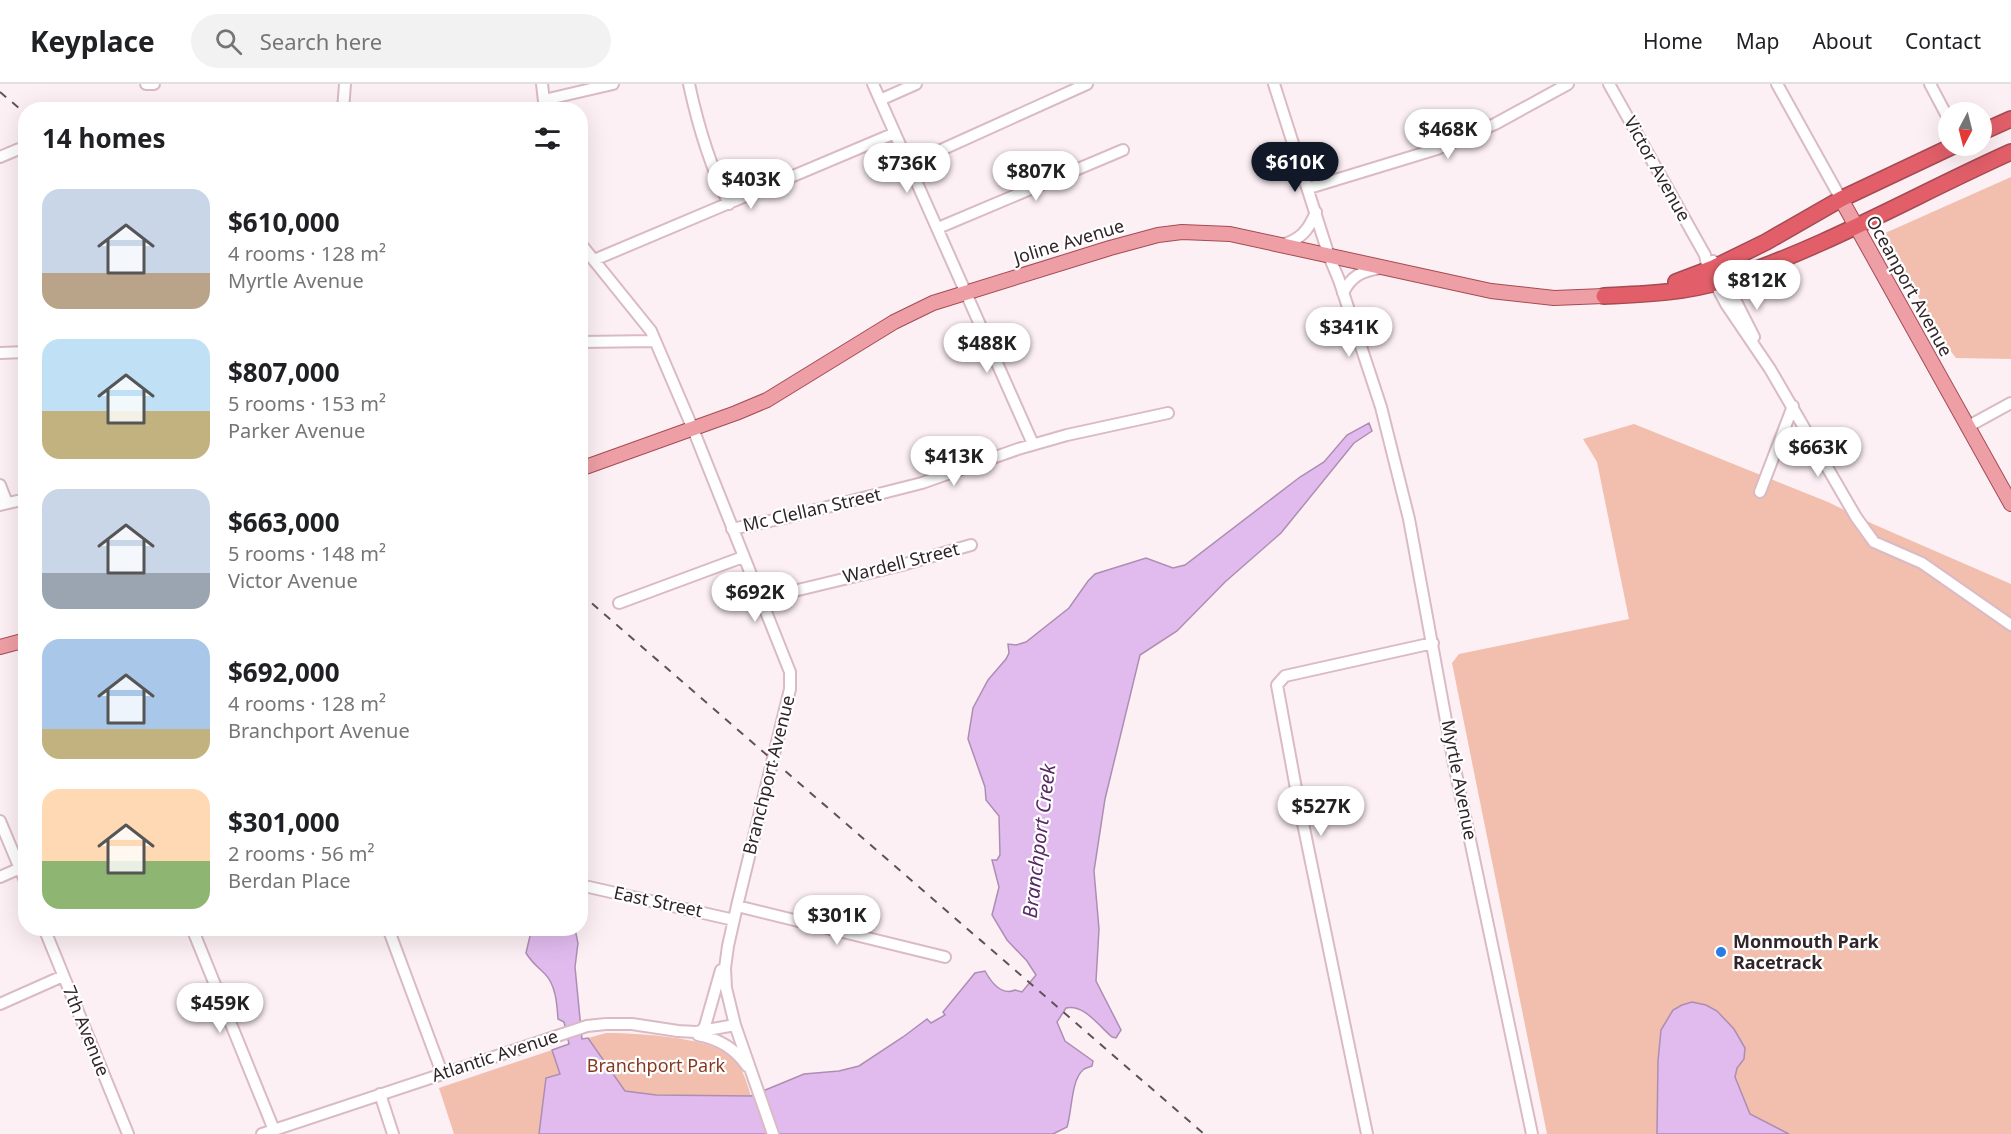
<!DOCTYPE html>
<meta charset="utf-8">
<style>
body{margin:0;font-family:"Noto Sans",sans-serif;background:#f2f2f2;color:#202124;height:100vh;display:flex;flex-direction:column;font-size:22px;white-space:nowrap}
*{box-sizing:border-box;margin:0}
p{font-size:20px;color:#757577}
.icon{flex:none;width:33px;height:33px;fill:none;stroke:currentColor;stroke-width:2;stroke-linecap:round;stroke-linejoin:round}
.map{position:relative;flex:1;overflow:hidden}
.drawer{position:absolute;left:18px;top:18px;width:570px;height:834px;display:flex;flex-direction:column;background:#fff;border-radius:24px;box-shadow:0 6px 24px #0002}
.drawer>*{flex:none}
.needle{width:39px;rotate:187deg}
.tools{position:absolute;left:1938px;top:18px;display:grid;gap:12px}
.tools a{display:grid;place-items:center;width:54px;height:54px;border-radius:50%;background:#fff;box-shadow:0 6px 24px #0002;font-size:30px}
.price{position:absolute;translate:-50% -51px;padding:0 14px;border-radius:21px;background:#fff;color:#222;font-size:20px;line-height:39px;filter:drop-shadow(0 2px 3px #0008)}
.price::after{content:'';position:absolute;left:50%;top:36px;width:18px;height:14px;margin-left:-9px;background:inherit;clip-path:polygon(0 0,100% 0,50% 100%)}
.price.on{background:#111827;color:#fff}
ul{padding:0;list-style:none}
li{display:flex;align-items:center;gap:18px;height:150px;padding:0 24px}
li span{display:grid;place-items:center;flex:none;width:168px;height:120px;border-radius:18px;color:#555}
li>.icon{margin-inline-start:auto}
span .icon{width:72px;height:72px;fill:#fffc;stroke-width:1}
li b{font-size:26px}
h2{display:flex;justify-content:space-between;align-items:center;height:72px;padding:0 24px;font-size:26px}
header{display:flex;align-items:center;gap:36px;box-sizing:border-box;height:84px;padding:0 30px;background:#fff;border-bottom:2px solid #e0e0e0}
header strong{font-size:28px}
nav{display:flex;gap:33px;margin-inline-start:auto;font-size:21px}
.search{width:420px;height:54px;background:#f2f2f2;display:flex;align-items:center;gap:15px;box-sizing:border-box;padding:0 21px;border-radius:33px;color:#757577;font-size:22px}
.map>svg:first-child{display:block}
.green{fill:#f2bead}
.water{fill:#e1bbee;stroke:#ac8eb3;stroke-width:1.5}
.lines{fill:none;stroke-linecap:round;stroke-linejoin:round}
.minor-casing{stroke:#dabac4;stroke-width:14}
.major-casing{stroke:#a44b53;stroke-width:16}
.highway-casing{stroke:#a44b53;stroke-width:18}
.minor{stroke:#fff;stroke-width:10}
.major{stroke:#ee9fa5;stroke-width:14}
.highway{stroke:#e25f69;stroke-width:15}
.rail{stroke:#5f5256;stroke-width:2;stroke-dasharray:8 8;stroke-linecap:butt}
.poi-dot{fill:#277ce6;stroke:#fff;stroke-width:2}
.labels{text-anchor:middle;stroke-width:4.5;stroke-linejoin:round;paint-order:stroke}
.street-label{font-size:18px;fill:#312529;stroke:#fff}
.poi-label{font-size:18px;font-weight:bold;fill:#312529;stroke:#fff;text-anchor:start}
.park-label{font-size:18px;fill:#853920;stroke:#fff}
.water-label{font-size:20px;font-style:italic;fill:#572965;stroke:#fff}
</style>
<header>
<strong>Keyplace</strong>
<div class="search"><svg class="icon" aria-label="search" viewBox="0 0 24 24"><circle cx="10" cy="10" r="6"/><path d="M15 15l6 6"/></svg>Search here</div>
<nav><a>Home</a><a>Map</a><a>About</a><a>Contact</a></nav>
</header>
<div class="map">
<svg width="2011" height="1050" viewBox="0 0 2011 1050">
<rect width="100%" height="100%" fill="#fdf0f4"/>
<path class="green" d="M2011,93V275L1956,274L1945,260L1883,150Z
M1634,340L1828,418L1873,440L2011,500V1050H1547L1452,579L1459,570L1629,535L1597,378L1583,355Z
M606,949C635,949 713,953 733,974C743,984 747,999 751,1012L656,1011L625,1007L588,954Z
M552,966L560,990L546,995L539,1050H454L439,1004Z"/>
<path class="water" d="M1369,339L1372,347L1354,359L1281,449L1225,498L1177,547L1140,571L1105,715L1094,787L1099,845L1096,897L1121,946L1116,954L1112,953C1099,942 1084,920 1066,924L1057,938L1065,957L1093,977L1092,982C1089,983 1085,984 1083,986C1071,996 1072,1028 1067,1043L1053,1050H539L546,994L560,990L552,966L569,960L564,938L558,935C557,921 556,901 545,890C538,883 532,879 526,869L530,852L528,845H575L578,859L575,883L582,955L588,954L625,1007L656,1011L751,1012L804,990L839,987L859,982L903,953L927,935L931,939L945,931L943,928L975,889L985,887C991,898 1001,912 1015,906L1022,908L1036,891L1027,877L1007,856L992,831L999,803L992,776H997L1000,771L999,732L986,716L985,703L968,655L973,624L988,596L1006,575L1009,569L1008,560L1016,561L1026,558L1069,524L1088,497L1095,490L1146,474L1173,484L1185,481L1300,393L1324,378L1347,351Z
M1692,918L1706,921L1717,927L1734,945L1745,964L1744,975L1737,984L1735,993L1750,1030L1789,1050H1657L1658,977L1661,946L1673,926L1682,921Z"/>
<g class="lines">
<g class="minor-casing">
<path id="minor" d="M146,0H154
M542,0L545,26
M689,0C698,42 710,82 729,120
M873,0L1033,360
M1274,0L1329,172L1339,196L1381,323L1409,435L1454,680L1532,1050
M1609,0L1705,171L1708,186L1726,220L1770,285L1856,433L1874,458L1922,479L2011,541
M1777,0L1841,115
M1930,0L1948,34
M544,16L613,0
M880,16L916,0
M343,26L345,0
M0,73L19,65
M910,80L1087,0
M1309,104L1437,65L1495,40L1568,0
M938,144L1123,66
M580,159L651,247L693,345L790,588V605L737,822L728,862L725,884L726,904L735,941L773,1050
M1282,161C1301,155 1308,147 1316,128
M594,176L895,49
M1713,177L1718,182L1754,253
M1343,209C1351,192 1362,187 1380,184
M580,258L655,257
M0,269L26,268
M1967,343L2011,319
M0,401L7,419
M1760,408L1793,322
M0,421L26,415
M732,445L784,434L922,399L1018,365L1067,351L1168,329
M761,515L902,481L971,461
M619,519L743,473
M0,737L26,799
M0,793L25,782
M580,801L734,836
M737,822L945,873
M44,844L128,1050
M192,844L274,1046
M388,844L442,989
M0,920L63,892
M701,948L705,942L721,886
M698,951C719,955 735,964 747,982
M380,1010L393,1050
M262,1050L587,942L606,940H632L678,947L696,948L735,941
M1367,1050L1297,710L1277,601L1285,592L1433,559"/>
</g>
<g class="major-casing">
<path id="major" d="M1841,115L2011,420
M580,385L736,329L767,316L894,238L933,219L1110,164L1158,151L1182,148L1230,150L1491,207L1554,214L1604,212
M0,563L26,556"/>
</g>
<g class="highway-casing">
<path id="highway" d="M1982,48L2011,35
M1676,198L1713,184L1766,158L1841,115L1953,62
M1604,212C1643,210 1684,209 1722,197C1823,165 1915,111 2011,68"/>
</g>
<use href="#minor" class="minor"/>
<use href="#major" class="major"/>
<use href="#highway" class="highway"/>
<path class="rail" d="M0,8L26,30
M580,509L1204,1050"/>
</g>
<circle class="poi-dot" cx="1721" cy="868" r="6"/>
<g class="labels">
<g class="street-label">
<text transform="translate(1657 85) rotate(61)" y="6">Victor Avenue</text>
<text transform="translate(1069 158) rotate(-17)" y="6">Joline Avenue</text>
<text transform="translate(1909 202) rotate(61)" y="6">Oceanport Avenue</text>
<text transform="translate(812 426) rotate(-13)" y="6">Mc Clellan Street</text>
<text transform="translate(901 479) rotate(-14)" y="6">Wardell Street</text>
<text transform="translate(769 691) rotate(-76)" y="6">Branchport Avenue</text>
<text transform="translate(1459 696) rotate(79)" y="6">Myrtle Avenue</text>
<text transform="translate(658 818) rotate(12)" y="6">East Street</text>
<text transform="translate(86 947) rotate(68)" y="6">7th Avenue</text>
<text transform="translate(495 972) rotate(-18)" y="6">Atlantic Avenue</text>
</g>
<g class="poi-label">
<text x="1733" y="864">Monmouth Park<tspan x="1733" dy="21">Racetrack</tspan></text>
</g>
<g class="park-label">
<text x="656" y="988">Branchport Park</text>
</g>
<g class="water-label">
<text transform="translate(1039 757) rotate(-83)" y="7">Branchport Creek</text>
</g>
</g>
</svg>
<div class="tools">
<a><svg class="needle" viewBox="-14 -14 28 28"><path d="M0-13l5 13h-10z" fill="#e53935"/><path d="M0 13l5-13h-10z" fill="#757577"/></svg></a>
</div>
<b class="price" style="left:1448px;top:76px">$468K</b>
<b class="price on" style="left:1295px;top:109px">$610K</b>
<b class="price" style="left:907px;top:110px">$736K</b>
<b class="price" style="left:1036px;top:118px">$807K</b>
<b class="price" style="left:751px;top:126px">$403K</b>
<b class="price" style="left:1757px;top:227px">$812K</b>
<b class="price" style="left:1349px;top:274px">$341K</b>
<b class="price" style="left:987px;top:290px">$488K</b>
<b class="price" style="left:1818px;top:394px">$663K</b>
<b class="price" style="left:954px;top:403px">$413K</b>
<b class="price" style="left:755px;top:539px">$692K</b>
<b class="price" style="left:1321px;top:753px">$527K</b>
<b class="price" style="left:837px;top:862px">$301K</b>
<b class="price" style="left:220px;top:950px">$459K</b>
<section class="drawer">
<h2>14 homes<svg class="icon" aria-label="filters" viewBox="0 0 24 24"><path d="M4 7h16M4 17h16"/><circle cx="9" cy="7" r="2"/><circle cx="15" cy="17" r="2"/></svg></h2>
<ul>
<li><span style="background:linear-gradient(#c9d6e8 70%,#b9a48a 0)"><svg class="icon" aria-label="home" viewBox="0 0 24 24"><path d="M3 11l9-7 9 7M6 9v11h12V9"/></svg></span><div><b>$610,000</b><p>4 rooms · 128 m²</p><p>Myrtle Avenue</p></div></li>
<li><span style="background:linear-gradient(#bfe0f5 60%,#c2b280 0)"><svg class="icon" aria-label="home" viewBox="0 0 24 24"><path d="M3 11l9-7 9 7M6 9v11h12V9"/></svg></span><div><b>$807,000</b><p>5 rooms · 153 m²</p><p>Parker Avenue</p></div></li>
<li><span style="background:linear-gradient(#c9d6e8 70%,#9aa5b1 0)"><svg class="icon" aria-label="home" viewBox="0 0 24 24"><path d="M3 11l9-7 9 7M6 9v11h12V9"/></svg></span><div><b>$663,000</b><p>5 rooms · 148 m²</p><p>Victor Avenue</p></div></li>
<li><span style="background:linear-gradient(#a9c7e8 75%,#c2b280 0)"><svg class="icon" aria-label="home" viewBox="0 0 24 24"><path d="M3 11l9-7 9 7M6 9v11h12V9"/></svg></span><div><b>$692,000</b><p>4 rooms · 128 m²</p><p>Branchport Avenue</p></div></li>
<li><span style="background:linear-gradient(#ffd9b3 60%,#8fb573 0)"><svg class="icon" aria-label="home" viewBox="0 0 24 24"><path d="M3 11l9-7 9 7M6 9v11h12V9"/></svg></span><div><b>$301,000</b><p>2 rooms · 56 m²</p><p>Berdan Place</p></div></li>
</ul>
</section>
</div>
